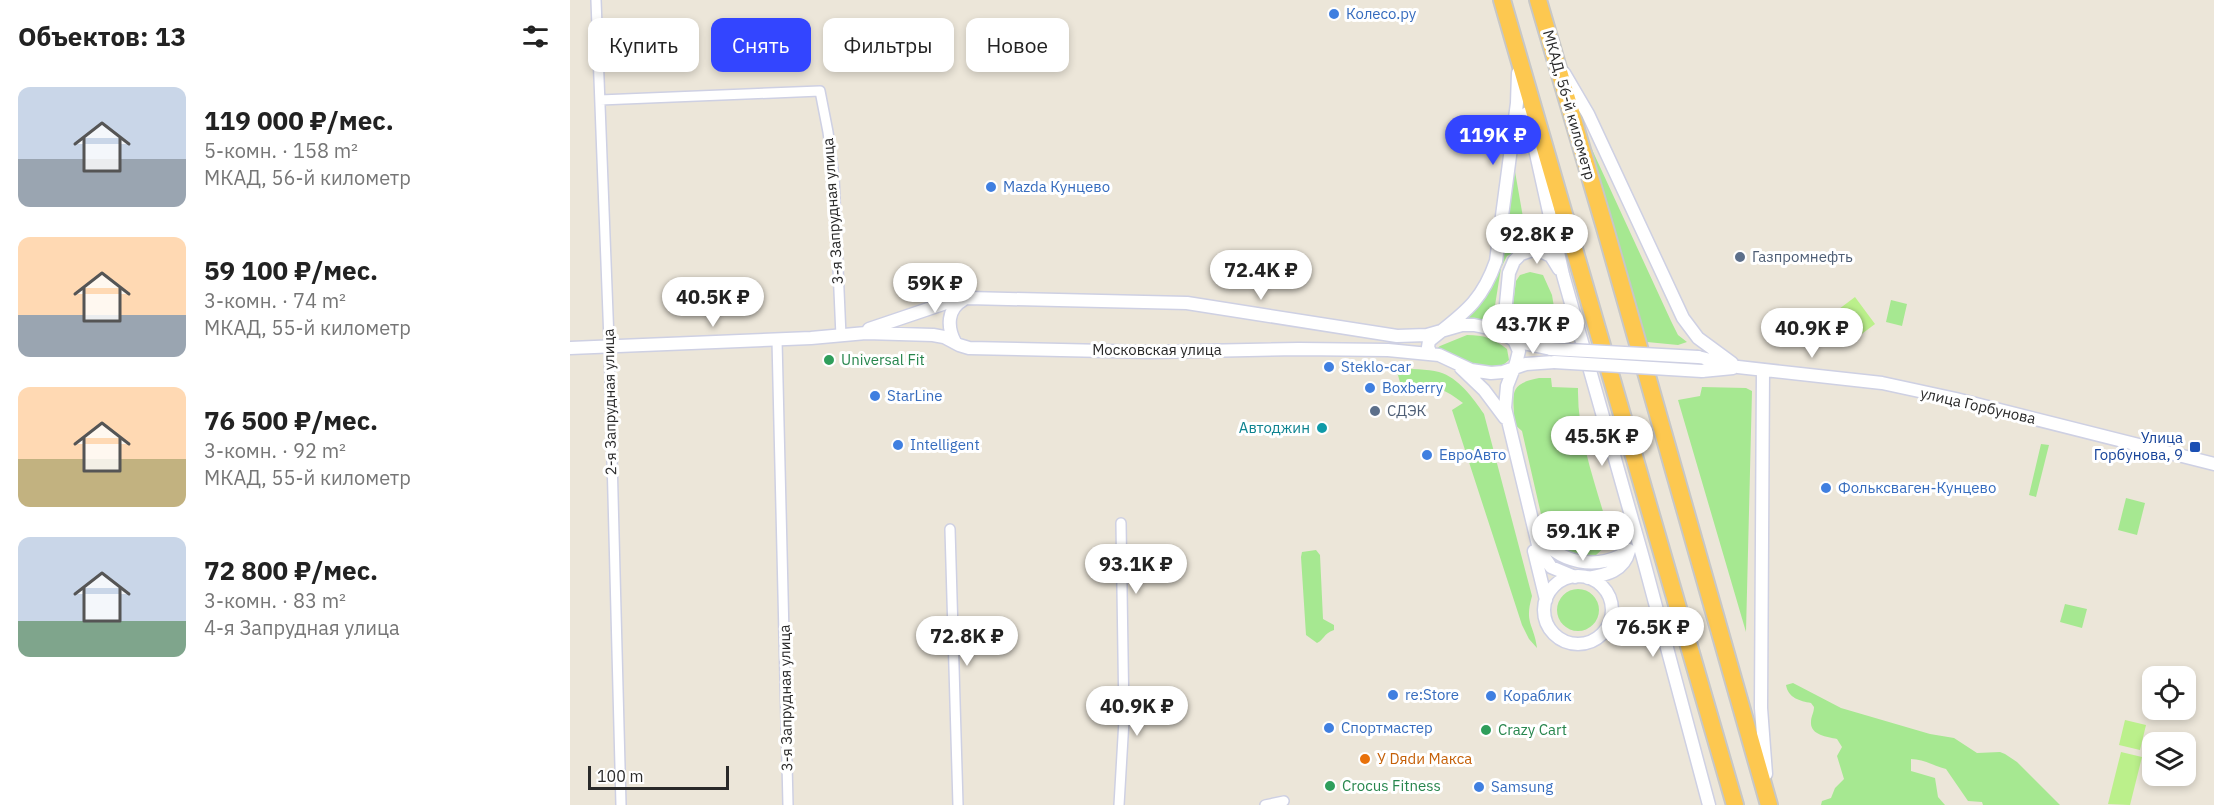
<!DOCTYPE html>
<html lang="ru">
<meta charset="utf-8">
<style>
body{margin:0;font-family:"IBM Plex Sans",sans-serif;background:#f6f6f6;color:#222;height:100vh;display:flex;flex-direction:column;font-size:22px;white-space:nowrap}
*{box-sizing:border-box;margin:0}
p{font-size:20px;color:#767676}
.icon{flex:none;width:33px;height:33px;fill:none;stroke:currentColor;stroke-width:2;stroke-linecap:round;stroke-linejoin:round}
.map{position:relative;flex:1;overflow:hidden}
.sheet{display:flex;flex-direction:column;background:#fff;width:570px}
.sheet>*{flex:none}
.hud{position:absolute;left:18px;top:18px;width:570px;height:54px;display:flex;gap:12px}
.fabs{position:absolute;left:1572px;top:666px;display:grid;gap:12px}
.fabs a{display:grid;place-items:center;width:54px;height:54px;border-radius:12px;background:#fff;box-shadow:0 3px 9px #0003;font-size:30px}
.scale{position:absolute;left:18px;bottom:15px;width:141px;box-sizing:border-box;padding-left:6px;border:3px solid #292929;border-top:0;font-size:16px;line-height:21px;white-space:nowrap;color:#292929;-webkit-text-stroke:4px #fff;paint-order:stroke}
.price{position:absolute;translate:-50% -51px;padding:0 14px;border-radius:21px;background:#fff;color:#222;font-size:20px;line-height:39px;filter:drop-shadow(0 2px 3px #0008)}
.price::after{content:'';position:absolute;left:50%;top:36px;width:18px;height:14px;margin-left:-9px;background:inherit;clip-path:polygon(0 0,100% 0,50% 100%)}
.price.on{background:#3345ff;color:#fff}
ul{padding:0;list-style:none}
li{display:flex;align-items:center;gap:18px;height:150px;padding:0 18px}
li span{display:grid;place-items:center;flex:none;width:168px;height:120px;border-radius:12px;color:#555}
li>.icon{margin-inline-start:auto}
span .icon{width:72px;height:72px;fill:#fffc;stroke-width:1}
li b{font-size:26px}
h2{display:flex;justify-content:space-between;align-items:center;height:72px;padding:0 18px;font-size:26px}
.chip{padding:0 21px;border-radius:12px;background:#fff;box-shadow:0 3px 9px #0003;font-size:21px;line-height:54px}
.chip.on{background:#3345ff;color:#fff}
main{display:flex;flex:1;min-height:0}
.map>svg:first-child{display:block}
.green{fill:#a6e891}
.pitch{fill:#bbf08b}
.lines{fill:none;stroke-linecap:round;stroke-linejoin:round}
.minor-casing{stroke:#ced0e3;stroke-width:12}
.tertiary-casing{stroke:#ced0e3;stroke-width:15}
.trunk-casing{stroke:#c7c7c7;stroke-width:20}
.minor{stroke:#fff;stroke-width:9}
.tertiary{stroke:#fff;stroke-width:12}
.trunk{stroke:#fdc850;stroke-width:16}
.tertiary-bridge-casing{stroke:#ced0e3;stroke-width:15;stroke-linecap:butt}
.tertiary-bridge{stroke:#fff;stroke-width:12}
.shop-dot{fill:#3f7fe0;stroke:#fff;stroke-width:2}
.service-dot{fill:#5c6f8a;stroke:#fff;stroke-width:2}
.leisure-dot{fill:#2e9e5b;stroke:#fff;stroke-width:2}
.culture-dot{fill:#0f9aa8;stroke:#fff;stroke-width:2}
.transit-dot{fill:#1a4fb4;stroke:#fff;stroke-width:2}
.food-dot{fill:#e8710a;stroke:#fff;stroke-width:2}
.labels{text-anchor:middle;stroke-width:6;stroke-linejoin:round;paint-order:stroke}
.shop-label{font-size:15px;fill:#366cbe;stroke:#fff;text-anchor:start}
.street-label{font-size:15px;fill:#292929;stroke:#fff}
.service-label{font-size:15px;fill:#4e5e75;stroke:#fff;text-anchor:start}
.leisure-label{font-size:15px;fill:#27864d;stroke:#fff;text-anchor:start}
.culture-label{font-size:15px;fill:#0d838f;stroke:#fff;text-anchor:end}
.transit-label{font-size:15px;fill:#164399;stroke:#fff;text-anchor:end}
.food-label{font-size:15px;fill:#c56008;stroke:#fff;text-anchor:start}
</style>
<main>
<section class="sheet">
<h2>Объектов: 13<svg class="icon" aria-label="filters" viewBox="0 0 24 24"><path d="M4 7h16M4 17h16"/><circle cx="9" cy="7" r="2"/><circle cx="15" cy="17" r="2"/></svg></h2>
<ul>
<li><span style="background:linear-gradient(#c9d6e8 60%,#9aa5b1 0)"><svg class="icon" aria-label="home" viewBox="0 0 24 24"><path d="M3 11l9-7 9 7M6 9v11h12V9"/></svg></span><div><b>119 000 ₽/мес.</b><p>5-комн. · 158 m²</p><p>МКАД, 56-й километр</p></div></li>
<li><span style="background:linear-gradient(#ffd9b3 65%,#9aa5b1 0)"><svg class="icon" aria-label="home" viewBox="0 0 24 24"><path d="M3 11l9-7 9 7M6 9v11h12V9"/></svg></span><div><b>59 100 ₽/мес.</b><p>3-комн. · 74 m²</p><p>МКАД, 55-й километр</p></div></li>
<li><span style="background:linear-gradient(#ffd9b3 60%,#c2b280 0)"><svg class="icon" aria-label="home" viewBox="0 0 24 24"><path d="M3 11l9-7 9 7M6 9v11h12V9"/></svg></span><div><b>76 500 ₽/мес.</b><p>3-комн. · 92 m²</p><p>МКАД, 55-й километр</p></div></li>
<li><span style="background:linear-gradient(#c9d6e8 70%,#7fa58c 0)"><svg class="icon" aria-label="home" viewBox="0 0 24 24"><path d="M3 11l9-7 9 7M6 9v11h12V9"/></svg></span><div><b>72 800 ₽/мес.</b><p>3-комн. · 83 m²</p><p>4-я Запрудная улица</p></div></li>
</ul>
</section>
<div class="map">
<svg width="1644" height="805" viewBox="0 0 1644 805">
<rect width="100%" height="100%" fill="#ece6d9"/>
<path class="green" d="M1019,143L1101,321L1108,335L1117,342L1108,345L1077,342Z
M943,160L958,246L937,256L931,268L922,324L893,322L916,294Z
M960,272L973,275L982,295L989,337L967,343L950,337L944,328L941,320L946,281L950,275Z
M1321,300L1337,304L1332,326L1316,322Z
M897,335C914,335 923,338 937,349L939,360L932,366L914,368L864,351L870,346Z
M826,368C839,369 858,369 869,372C889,378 903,398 914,414L962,596C954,624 964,624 967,648L959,639L952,625L882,410L893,403C871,386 858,383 831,386Z
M969,378H981L982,387L1008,388C1007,437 1026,485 1039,532L1037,545L1026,555L1005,554L985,548L976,536L952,431L944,424C945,397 935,384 969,378Z
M1132,387L1176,388L1182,391L1176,632L1108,400L1130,396Z
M1471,444L1479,445L1466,497L1459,495Z
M1556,498L1575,503L1567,535L1548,530Z
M746,550L750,555L753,619L764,625V630C753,634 754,640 747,643L736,635L731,557L732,552Z
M987 610a21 21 0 1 1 42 0a21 21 0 1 1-42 0Z
M1495,604L1517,609L1512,628L1490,622Z
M1223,683L1271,708L1360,734L1384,738L1407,753L1430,752L1435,754L1447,762L1490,805H1413L1412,802L1398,801L1376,769C1364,766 1353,759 1341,759V771L1365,778L1368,797L1375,805H1251L1252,801L1261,798L1265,788L1274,779L1267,756L1272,747L1267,739C1257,737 1240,735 1241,722C1241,716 1244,713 1244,707L1241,703C1230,701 1218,698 1216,685Z"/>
<path class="pitch" d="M1285,297L1305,324L1285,339L1265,312Z
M1555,720L1576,725L1570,750L1549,745Z
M1551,752L1572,757L1560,805L1538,804Z"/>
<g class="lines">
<g class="minor-casing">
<path id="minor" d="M26,0L39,341L51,805
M30,100L250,91L258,132L264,177L271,336
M207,340L218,805
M380,529L388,805
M549,805L554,720L551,523
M695,805L714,801"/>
</g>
<g class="tertiary-casing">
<path id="tertiary" d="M994,73L1018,114L1113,318L1128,338L1162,363
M957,113L993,275L1073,558L1139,805
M989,269L981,256L966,249L951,254L944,261L939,273L935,314L937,325L949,351L946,363L937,386L935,408L969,549L981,567L1005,577
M299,329L373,304L398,298L617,303L827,336L857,335L892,325H904L928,330L945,341L981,349
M385,342C377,327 377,309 393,300
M0,348L241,338L296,333L363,335L374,337L389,345L399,348L581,352L729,349L818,350L869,355L901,370L921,373L933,372L956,364L984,362
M861,354L858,347L859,341C892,314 911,304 926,261L947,103L948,73
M1128,357L1168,367L1312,383L1386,399L1644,464
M891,368L914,390L935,418
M1193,370L1191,708L1196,774
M1132,371L1163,368
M969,532C983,564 1032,572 1059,550
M964,551L976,600
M974 610a34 34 0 1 1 68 0a34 34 0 1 1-68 0Z
M1018,578C1036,575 1054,571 1059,551
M1038,626C1061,608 1076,613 1089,638"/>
</g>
<g class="trunk-casing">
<path id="trunk" d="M932,0L1165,805
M968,0L1035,228L1199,805"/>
</g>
<use href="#minor" class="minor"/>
<use href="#tertiary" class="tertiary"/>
<use href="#trunk" class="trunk"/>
<g class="tertiary-bridge-casing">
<path id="tertiary-bridge" d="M981,349L1128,357
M984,362L1132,371"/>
</g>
<use href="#tertiary-bridge" class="tertiary-bridge"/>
</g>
<g class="shop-dot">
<circle cx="764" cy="14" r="6"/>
<circle cx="421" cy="187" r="6"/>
<circle cx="759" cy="367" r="6"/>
<circle cx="800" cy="388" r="6"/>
<circle cx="305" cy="396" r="6"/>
<circle cx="328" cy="445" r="6"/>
<circle cx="857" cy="455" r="6"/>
<circle cx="1256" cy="488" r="6"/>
<circle cx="823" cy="695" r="6"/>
<circle cx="921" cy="696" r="6"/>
<circle cx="759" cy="728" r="6"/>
<circle cx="909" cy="787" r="6"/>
</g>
<g class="service-dot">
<circle cx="1170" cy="257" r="6"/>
<circle cx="805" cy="411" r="6"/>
</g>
<g class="leisure-dot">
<circle cx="259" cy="360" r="6"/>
<circle cx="916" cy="730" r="6"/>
<circle cx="760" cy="786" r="6"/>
</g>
<circle class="culture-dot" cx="752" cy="428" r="6"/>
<rect class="transit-dot" x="1619" y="441" width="12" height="12" rx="3"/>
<circle class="food-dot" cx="795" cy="759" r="6"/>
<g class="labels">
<g class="shop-label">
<text x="776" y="19">Колесо.ру</text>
<text x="433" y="192">Mazda Кунцево</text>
<text x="771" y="372">Steklo-car</text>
<text x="812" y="393">Boxberry</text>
<text x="317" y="401">StarLine</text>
<text x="340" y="450">Intelligent</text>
<text x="869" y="460">ЕвроАвто</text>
<text x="1268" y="493">Фольксваген-Кунцево</text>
<text x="835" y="700">re:Store</text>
<text x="933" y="701">Кораблик</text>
<text x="771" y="733">Спортмастер</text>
<text x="921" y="792">Samsung</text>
</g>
<g class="street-label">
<text transform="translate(999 105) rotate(74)" y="5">МКАД, 56-й километр</text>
<text transform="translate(263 211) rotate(-94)" y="5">3-я Запрудная улица</text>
<text x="587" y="355">Московская улица</text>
<text transform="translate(40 402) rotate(-91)" y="5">2-я Запрудная улица</text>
<text transform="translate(1408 406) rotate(13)" y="5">улица Горбунова</text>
<text transform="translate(216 698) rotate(-91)" y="5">3-я Запрудная улица</text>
</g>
<g class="service-label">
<text x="1182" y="262">Газпромнефть</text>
<text x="817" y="416">СДЭК</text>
</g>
<g class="leisure-label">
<text x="271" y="365">Universal Fit</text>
<text x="928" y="735">Crazy Cart</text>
<text x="772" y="791">Crocus Fitness</text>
</g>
<g class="culture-label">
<text x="740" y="433">Автоджин</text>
</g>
<g class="transit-label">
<text x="1613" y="443">Улица<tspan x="1613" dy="17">Горбунова, 9</tspan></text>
</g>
<g class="food-label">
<text x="807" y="764">У Dяdи Макса</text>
</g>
</g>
</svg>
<div class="fabs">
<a><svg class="icon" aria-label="locate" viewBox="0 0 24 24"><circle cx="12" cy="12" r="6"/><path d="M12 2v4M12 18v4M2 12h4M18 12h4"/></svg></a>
<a><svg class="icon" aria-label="layers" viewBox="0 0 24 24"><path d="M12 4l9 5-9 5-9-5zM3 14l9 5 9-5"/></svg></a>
</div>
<div class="scale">100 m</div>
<b class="price on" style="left:923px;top:166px">119K ₽</b>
<b class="price" style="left:967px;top:265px">92.8K ₽</b>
<b class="price" style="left:691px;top:301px">72.4K ₽</b>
<b class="price" style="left:365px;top:314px">59K ₽</b>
<b class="price" style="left:143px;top:328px">40.5K ₽</b>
<b class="price" style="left:963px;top:355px">43.7K ₽</b>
<b class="price" style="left:1242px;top:359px">40.9K ₽</b>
<b class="price" style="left:1032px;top:467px">45.5K ₽</b>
<b class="price" style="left:1013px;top:562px">59.1K ₽</b>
<b class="price" style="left:566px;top:595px">93.1K ₽</b>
<b class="price" style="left:1083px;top:658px">76.5K ₽</b>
<b class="price" style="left:397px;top:667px">72.8K ₽</b>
<b class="price" style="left:567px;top:737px">40.9K ₽</b>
<div class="hud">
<a class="chip">Купить</a>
<a class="chip on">Снять</a>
<a class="chip">Фильтры</a>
<a class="chip">Новое</a>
</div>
</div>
</main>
